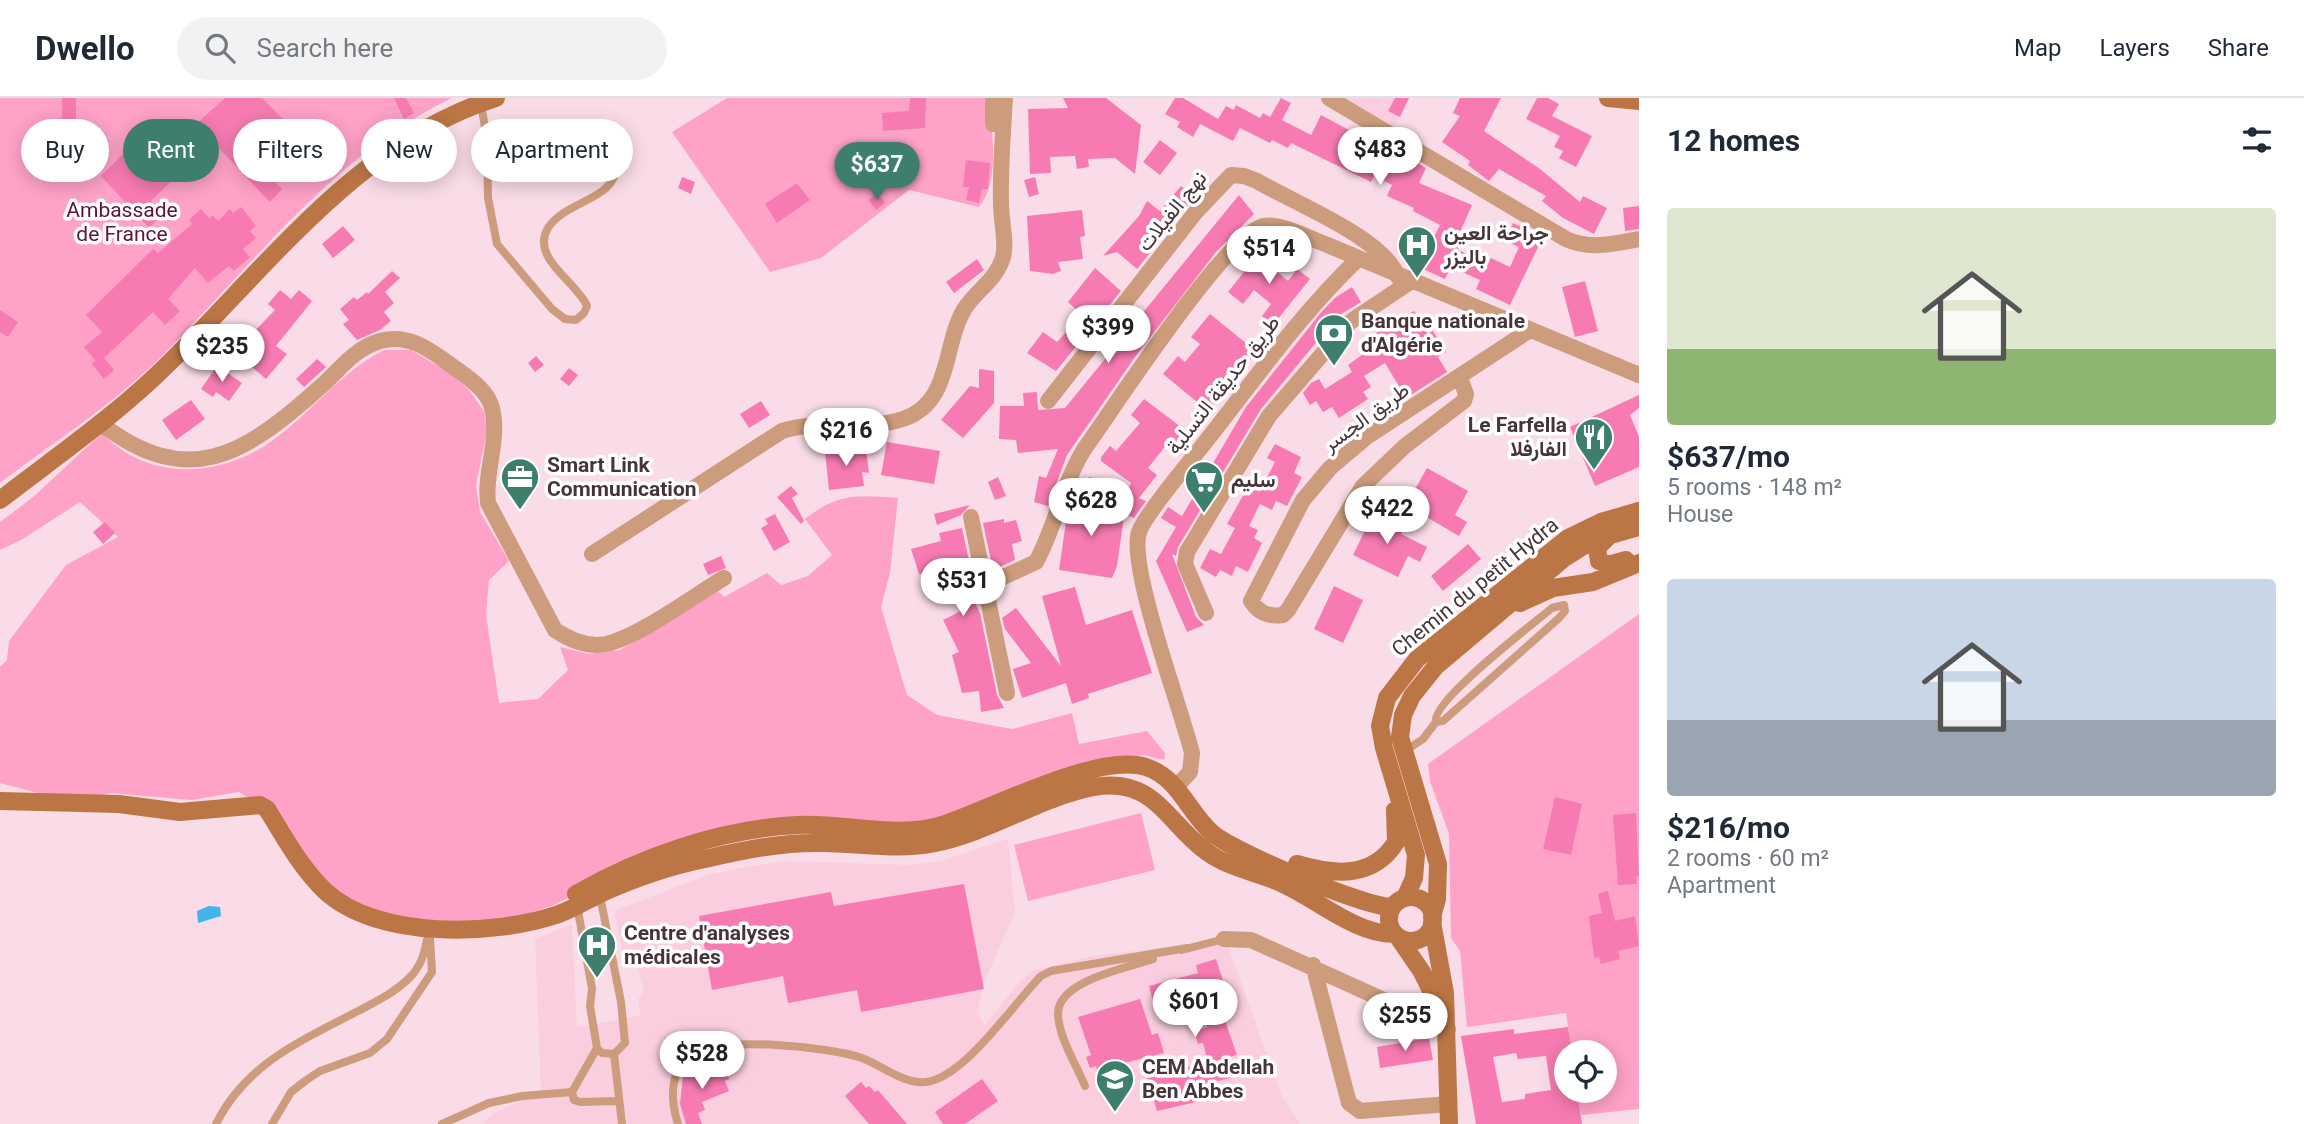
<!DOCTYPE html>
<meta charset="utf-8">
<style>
body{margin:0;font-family:Roboto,Vazirmatn,sans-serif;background:#f2f2f3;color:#1f2937;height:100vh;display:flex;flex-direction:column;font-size:26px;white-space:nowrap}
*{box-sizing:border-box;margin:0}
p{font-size:23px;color:#747a83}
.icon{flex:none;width:38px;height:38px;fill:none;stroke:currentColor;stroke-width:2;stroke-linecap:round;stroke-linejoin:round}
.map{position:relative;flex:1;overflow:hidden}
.details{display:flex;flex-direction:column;background:#fff;width:665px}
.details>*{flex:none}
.hud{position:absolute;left:21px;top:21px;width:665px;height:63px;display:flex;gap:14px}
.fabs{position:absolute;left:1554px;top:942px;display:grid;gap:14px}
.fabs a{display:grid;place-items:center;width:63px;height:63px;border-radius:50%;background:#fff;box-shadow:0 4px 18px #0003;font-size:35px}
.price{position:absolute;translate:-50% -60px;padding:0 16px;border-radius:24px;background:#fff;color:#222;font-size:23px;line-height:46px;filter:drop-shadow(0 2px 4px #0008)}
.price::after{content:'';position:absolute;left:50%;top:42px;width:21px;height:16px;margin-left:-10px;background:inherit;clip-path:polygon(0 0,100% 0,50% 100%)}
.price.current{background:#3d7e6d;color:#fff}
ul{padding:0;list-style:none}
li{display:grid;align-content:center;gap:14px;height:371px;padding:0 28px}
li span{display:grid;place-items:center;height:217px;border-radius:7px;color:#555}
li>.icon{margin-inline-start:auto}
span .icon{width:126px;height:126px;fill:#fffc;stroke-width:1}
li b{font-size:30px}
h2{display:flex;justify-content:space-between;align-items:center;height:84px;padding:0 28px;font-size:30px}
.tag{padding:0 24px;border-radius:32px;background:#fff;box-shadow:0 4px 18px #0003;font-size:24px;line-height:63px}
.tag.current{background:#3d7e6d;color:#fff}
header{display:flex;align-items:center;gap:42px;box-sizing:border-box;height:98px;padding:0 35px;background:#fff;border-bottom:2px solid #e0e1e3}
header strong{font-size:33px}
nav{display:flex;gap:38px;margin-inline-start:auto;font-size:24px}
.search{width:490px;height:63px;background:#f2f2f3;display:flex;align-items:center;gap:18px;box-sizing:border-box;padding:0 24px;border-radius:38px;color:#747a83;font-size:26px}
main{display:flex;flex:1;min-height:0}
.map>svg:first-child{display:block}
.built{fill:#facede}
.green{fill:#fea2c7}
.water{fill:#42b4ec}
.building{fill:#f77bb2;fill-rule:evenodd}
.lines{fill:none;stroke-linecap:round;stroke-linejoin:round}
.lane{stroke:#cc9c7c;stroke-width:8}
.street{stroke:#cc9c7c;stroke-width:16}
.secondary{stroke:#bc7645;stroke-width:18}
.labels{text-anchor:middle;stroke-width:7;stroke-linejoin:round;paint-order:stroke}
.park-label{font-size:21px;fill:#5f123a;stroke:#fff}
.street-label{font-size:21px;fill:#47343b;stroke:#fff}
.poi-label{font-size:21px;font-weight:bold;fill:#47343b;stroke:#fff;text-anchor:start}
</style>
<header>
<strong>Dwello</strong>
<div class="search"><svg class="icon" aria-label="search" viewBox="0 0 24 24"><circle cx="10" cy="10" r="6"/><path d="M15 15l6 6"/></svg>Search here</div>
<nav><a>Map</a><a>Layers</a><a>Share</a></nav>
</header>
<main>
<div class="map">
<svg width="1639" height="1026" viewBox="0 0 1639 1026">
<rect width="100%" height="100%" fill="#f9dce7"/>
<path class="built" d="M1340,0H1409L1393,29Z
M1008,741L1015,814L984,885L977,914L985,927L1019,884L1035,872L1094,858L1226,842L1281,996L1300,1026H481L496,1014L541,993L535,841L572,826L577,929L611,923L641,917L638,901L644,895L636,862L623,853L614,813L708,777L741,770L785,763L911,767L941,763Z"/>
<path class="green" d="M0,0H452C335,56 253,166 163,257C115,305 54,344 0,385Z
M727,0H990C991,33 1001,82 979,109L909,92L821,160L770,174L672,34Z
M384,252H411L450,275L469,292L484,313L487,333L476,387L480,414L509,463L489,482L486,516L499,605L538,601L568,572L560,549L589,556L620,552L718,493L724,499L767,475L781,487L808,478L832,457L805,421C838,395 857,397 898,400L890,475L881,509L907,597L937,617L1012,631L1072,615L1079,646L1147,633L1165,655L1164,662L1144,657L1123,660L944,724L749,733L595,785L554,807L518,819L467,827L391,819L334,793L260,707L239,694L192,702L110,695L72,704L0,685V569L7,562L9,543L66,467L118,439L80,404L21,442L0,452V424L32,400L102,335C147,383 219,381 272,343C312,314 338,276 384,252Z
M1639,516V1011L1581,1017L1577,992H1605V954H1572L1566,915L1467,929L1460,853L1451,840L1449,736L1430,683L1428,666Z
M1141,715L1155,772L1028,803L1014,747Z"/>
<path class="water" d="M209,808L220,809L221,818L198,825L197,813Z"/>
<path class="building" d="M62,0H76V36H84V56H62Z
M225,0H262L318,57L304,70L261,24L259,44H236L282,91L270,104L196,26Z
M394,0H406L414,15L404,21Z
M910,0H926L925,30L883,33L882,15L909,13Z
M1063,0H1106L1141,27L1135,76L1115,60L1088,61L1089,69L1077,71L1075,58L1050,59L1051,75L1030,76L1028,11L1068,10Z
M1175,0H1183L1218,21L1226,8L1234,12L1236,7L1260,20L1263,15L1270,19L1281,0L1291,5L1282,22L1311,37L1321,17L1360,38L1362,33L1376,40L1426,70L1419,85L1472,107L1457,141L1462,143L1458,152L1488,165L1491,160L1510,169L1519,149L1505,143L1513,125L1543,139L1510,207L1476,191L1480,182L1451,169L1445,181L1419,169L1440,127L1413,113L1414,110L1387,98L1392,87L1374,78L1371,84L1291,45L1288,50L1272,42L1270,45L1240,30L1233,43L1200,26L1193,39L1177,29L1180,24L1165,16Z
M1395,0H1409L1400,19L1388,13Z
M1460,0H1501L1484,33L1540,71L1580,104L1583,98L1607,110L1594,136L1563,120L1542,103L1546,98L1499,71L1489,83L1468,67L1470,63L1442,44L1460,18L1453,15Z
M1537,0H1548L1559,6L1552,18L1592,38L1576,69L1559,60L1563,53L1554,49L1560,38L1526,21Z
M157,22L195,60L151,103L163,116L149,130L101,78Z
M1160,42L1177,55L1160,77L1143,64Z
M500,57L510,67L500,77L494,71V63Z
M966,62L990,65L988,91H982L979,105L966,102L969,89H963Z
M682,79L695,84L691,96L678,90Z
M1035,79L1039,96L1029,99L1024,82Z
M797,85L810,102L777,125L765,106Z
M1181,88L1195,99L1137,171L1117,154L1103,158L1139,118L1147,103L1160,113Z
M878,95L885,105L876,112L869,102Z
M1239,97L1254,116L1216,154L1135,259L1067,357L1048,408L1034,404L1039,378L1046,380L1058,351L1018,355L1016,342L999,341L1000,308H1024L1023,295L1037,294L1038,312L1065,310Z
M1639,108V131L1625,133L1623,110Z
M241,109L256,128L250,133L256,140L243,151L250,159L234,173L229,168L208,185L195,170L168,201L180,213L165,227L153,214L104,260L114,272L104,281L92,266L96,263L84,249L102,234L86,217L153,151L158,155L192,126L189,122L201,111L209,120L213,117L218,123L230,111L233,115Z
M1082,112L1085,138L1080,139L1083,161L1058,164L1061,173L1053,176L1030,173L1027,118Z
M343,128L355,142L333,160L322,146Z
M1264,149L1275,158L1269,167L1288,183L1297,171L1310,181L1273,227L1262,218L1271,206L1254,192L1243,206L1228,194Z
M977,161L984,172L954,195L946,184Z
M1095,170L1121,193L1056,273L1027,255L1043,234L1057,244L1082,217L1068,204Z
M392,173L400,180L385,194L394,205L384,214L391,223L380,232L357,242L343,226L349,222L340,211L354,199L357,202L367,194L368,196Z
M1585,183L1598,233L1575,239L1562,189Z
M1352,189L1361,204L1338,218L1261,311L1178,449L1176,458L1172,456L1196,519L1204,527L1187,534L1156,463L1176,429L1161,420L1168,409L1182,418L1246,309L1323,212L1336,199Z
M280,192L291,201L299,192L312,203L276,248L287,256L266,281L239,258L253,241L250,238L275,212L268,206Z
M0,212L18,224L8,239L0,234Z
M1414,213L1428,236L1433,233L1446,254L1438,259L1447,274L1406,300L1385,265L1364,278L1371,289L1363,294L1368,301L1339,320L1332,309L1323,314L1316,303L1310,307L1303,295L1311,285L1319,281L1325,291L1352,274L1348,267L1381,243L1376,235Z
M1210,216L1257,254L1208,313L1163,276L1178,258L1185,264L1200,246L1191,239Z
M536,258L544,267L535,274L528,265Z
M317,261L326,269L304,289L296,281Z
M217,268L242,285L229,303L216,294L213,299L201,291Z
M569,270L578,277L569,288L560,281Z
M979,271L994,273V305L963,340L941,322L970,288L979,290Z
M1639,297V310L1630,317L1639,339V369L1595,388L1570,329Z
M1144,301L1189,335L1176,352L1168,345L1148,370L1157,377L1139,400L1146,403L1134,420L1119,413L1131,385L1101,363V359L1110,348L1116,353L1140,325L1131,317Z
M191,302L205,321L176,342L162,322Z
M761,303L770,317L749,330L740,316Z
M887,344L940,353L934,386L881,377Z
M1275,346L1301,359L1294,375L1302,379L1287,408L1276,403L1272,412L1260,406L1249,428L1258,432L1254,440L1262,445L1248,474L1236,468L1232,478L1220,472L1216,479L1200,470L1210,451L1221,456L1235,430L1227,426L1250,385L1261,391L1275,364L1267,360Z
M866,350L869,375L862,374L864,388L829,392L825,354Z
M1427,370L1468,393L1455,417L1467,424L1459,438L1406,407Z
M998,379L1006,398L995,402L988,384Z
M1089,379L1102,382L1095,414L1124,418L1117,468L1112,480L1059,472L1067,417L1069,410L1081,412Z
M791,388L798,396L792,400L804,423L801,426L777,399Z
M970,407L961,417L937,427L934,416Z
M775,416L790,444L774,453L761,430L768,426L765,421Z
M1373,416L1404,431L1401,436L1427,449L1420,464L1408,458L1398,479L1353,457Z
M1004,421V425L1016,422L1022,443L1012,446L1015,462L993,472L983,425Z
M105,424L115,435L103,446L93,434Z
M962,430L974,486V491L967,482L971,492L969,493L980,515L997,597L1004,610L981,614L979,593L962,595L952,557L959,554L943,522L963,512L952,468L919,476L911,451L941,443L939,435Z
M1468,446L1481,461L1443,493L1431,478Z
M721,458L726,470L708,477L703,466Z
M1334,488L1363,502L1343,545L1314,531Z
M1075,489L1086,527L1132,512L1152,575L1088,596L1089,600L1072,606L1066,585L1022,600L1013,571L1031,565L1005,531L1002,520L1016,510L1061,568L1042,498Z
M1555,699L1582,706L1571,757L1543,751Z
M1636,715L1639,778L1636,779L1637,786L1618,787L1613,717Z
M964,786L984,891L861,914L857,892L788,905L783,878L712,892L699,818L831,794L834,808Z
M1608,793L1615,823L1635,818L1639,848L1618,853L1620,861L1601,866L1599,859L1594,860L1589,818L1602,815L1598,796Z
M1216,861L1232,910L1222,914L1237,957L1224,960L1230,980L1202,987L1205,1002L1157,1013L1153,999L1146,1001L1143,991L1149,990L1147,980L1208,964L1203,945L1198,946L1194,933L1207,929L1204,918L1213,916L1205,894L1154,907L1149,888L1198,875L1196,867Z
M1140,901L1152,937L1158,935L1164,955L1097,972L1096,968L1090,970L1086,959L1091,957L1078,919Z
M1568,929L1572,954H1566V992H1577L1582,1026H1476L1461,938L1514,931V936ZM1516,955L1518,961L1546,958L1551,992L1525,996V1001L1502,1004L1493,959Z
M1429,940L1433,962L1380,970L1377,949Z
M723,965L729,981L725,983L729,993L702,1004L705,1012L698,1015L702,1026H686L680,1006L683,978Z
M982,981L998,1003L965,1026H943L935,1014Z
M861,984L866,990L869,988L875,994L878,992L907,1026H869L845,998Z"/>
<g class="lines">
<path class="lane" d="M481,6L487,41
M504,35C550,37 584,38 615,77C605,103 564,105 548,130C530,160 576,183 587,208L584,215L576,222L565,221L552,211L497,146L488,100L487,41Z
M1564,507L1565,513L1559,520L1443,623L1436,624C1430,604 1533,526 1552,510Z
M1405,653L1423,641L1436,624
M577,807L592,891L590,908L597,950L602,955L614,956L625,945L621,904L600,798
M1182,852L1224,841
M597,950L572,994L574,1002L580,1004L618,1003
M614,956L622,1026
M1085,988C1076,966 1058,938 1058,915C1059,882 1128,870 1153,861
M216,1026C246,965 303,942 360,912C379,902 399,892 413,876C424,863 426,847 429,831
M272,1026L291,994L305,983L320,973L370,955L387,941L432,874L430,840
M442,1026L489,1005L522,998L572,994
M678,1026C670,1001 669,970 694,955C721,938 832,949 862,960C881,967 905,987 926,984C965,979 1014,905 1041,878L1051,873L1187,850"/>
<path class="street" d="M993,0V26
M1329,0L1566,141C1589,152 1614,146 1639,141
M1460,280L1466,296L1464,303L1405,348L1363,388L1288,512L1283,517C1268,519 1259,515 1251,503L1303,402L1330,370L1368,338L1530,232
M1048,303L1195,115L1231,77L1244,78L1257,83C1294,105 1384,140 1398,179
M100,325C188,393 244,357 318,291C339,273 353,251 380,243C407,235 429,251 448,265C464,277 487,290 492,310C500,343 484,373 488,405L555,532C570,542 587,550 606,546C640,538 692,499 724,480
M971,419L1007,595
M592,456L782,333C824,320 864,334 903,321C953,304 942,247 965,210C977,192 997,181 1003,159C1007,144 1001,123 1001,106C1000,71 1003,35 1005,0
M984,488L1036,464C1056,428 1063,384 1085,350C1113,311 1226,137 1263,128C1280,124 1308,140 1325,146L1639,277
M1206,515L1185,466L1187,454L1269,318L1350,224L1410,184
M1176,689L1190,674L1192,655C1181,610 1128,469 1139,434C1145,417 1186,368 1199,352C1251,287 1298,218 1359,160
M1224,841L1251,842L1448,931
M1313,867L1349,1005L1360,1013L1449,1006"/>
<path class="secondary" d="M1608,0L1639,3
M0,402C57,358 118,316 169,265C268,168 359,43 496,0
M1608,439L1597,450L1599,463L1608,467L1626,462
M1520,505L1553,490L1593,484L1639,465
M0,703L119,706L180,714L260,707L267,711C284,739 301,770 325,793C378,842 495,838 559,816C575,810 589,801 604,794C636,780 670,768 705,761C743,752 783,744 822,745C859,745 898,753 935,745C990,734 1038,700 1094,689C1154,678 1167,725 1207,754C1229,770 1256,774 1281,785C1317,801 1355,836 1394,836
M1297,766C1334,777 1373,781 1396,744L1395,712
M576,796C642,758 721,731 797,727C845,724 898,742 945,726C993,710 1099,654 1146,669C1179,680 1188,714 1212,735C1234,754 1364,809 1392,809
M1389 821a22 22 0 1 1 44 0a22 22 0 1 1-44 0Z
M1405,800L1414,780L1416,757L1384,650L1380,628L1387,600L1417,561L1568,440L1601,424L1639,413
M1432,819L1437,801L1438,766L1400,639L1403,617L1412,598L1436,568L1563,461L1593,442L1639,429
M1432,824L1445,895L1449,1026
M1398,839L1422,874L1442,915"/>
</g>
<defs>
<g id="hospital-pin" transform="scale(2.0125)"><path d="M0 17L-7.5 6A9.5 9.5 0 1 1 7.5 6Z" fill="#3d7e6d" stroke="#fff"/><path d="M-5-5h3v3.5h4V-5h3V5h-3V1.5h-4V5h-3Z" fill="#fff"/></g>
<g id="bank-pin" transform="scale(2.0125)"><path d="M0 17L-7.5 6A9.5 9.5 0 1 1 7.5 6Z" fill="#3d7e6d" stroke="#fff"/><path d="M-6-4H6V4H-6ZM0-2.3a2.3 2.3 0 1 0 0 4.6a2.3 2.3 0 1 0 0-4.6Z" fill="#fff"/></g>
<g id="restaurant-pin" transform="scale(2.0125)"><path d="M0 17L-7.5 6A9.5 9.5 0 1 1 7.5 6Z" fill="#3d7e6d" stroke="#fff"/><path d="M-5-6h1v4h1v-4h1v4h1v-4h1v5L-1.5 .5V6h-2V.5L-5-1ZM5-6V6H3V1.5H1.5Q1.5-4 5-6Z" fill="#fff"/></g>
<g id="office-pin" transform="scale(2.0125)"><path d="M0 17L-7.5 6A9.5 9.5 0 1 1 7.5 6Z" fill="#3d7e6d" stroke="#fff"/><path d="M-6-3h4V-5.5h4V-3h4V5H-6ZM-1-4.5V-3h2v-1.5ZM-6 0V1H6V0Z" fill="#fff"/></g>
<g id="supermarket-pin" transform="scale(2.0125)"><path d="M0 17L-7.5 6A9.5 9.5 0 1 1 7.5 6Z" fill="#3d7e6d" stroke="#fff"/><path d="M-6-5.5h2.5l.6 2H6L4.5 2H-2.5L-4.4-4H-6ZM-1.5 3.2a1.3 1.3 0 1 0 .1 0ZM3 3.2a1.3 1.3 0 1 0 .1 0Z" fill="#fff"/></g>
<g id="school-pin" transform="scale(2.0125)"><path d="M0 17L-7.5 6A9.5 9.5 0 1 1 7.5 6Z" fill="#3d7e6d" stroke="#fff"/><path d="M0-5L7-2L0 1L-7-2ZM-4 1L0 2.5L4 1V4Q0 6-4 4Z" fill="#fff"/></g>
</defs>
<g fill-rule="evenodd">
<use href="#hospital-pin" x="1417" y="147"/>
<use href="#bank-pin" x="1334" y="235"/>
<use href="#restaurant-pin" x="1594" y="339"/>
<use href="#office-pin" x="520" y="379"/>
<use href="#supermarket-pin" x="1204" y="382"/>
<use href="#hospital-pin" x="597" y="847"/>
<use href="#school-pin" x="1115" y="981"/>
</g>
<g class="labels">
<g class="park-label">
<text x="122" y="119">Ambassade<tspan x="122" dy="24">de France</tspan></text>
</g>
<g class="street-label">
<text transform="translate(1172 113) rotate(-51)" y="7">نهج الفيلات</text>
<text transform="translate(1223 287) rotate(-52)" y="7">طريق حديقة التسلية</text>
<text transform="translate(1366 319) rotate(-36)" y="7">طريق الجسر</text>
<text transform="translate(1475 489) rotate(-39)" y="7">Chemin du petit Hydra</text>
</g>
<g class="poi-label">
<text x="1444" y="142">جراحة العين<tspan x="1444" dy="24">باليزر</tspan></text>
<text x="1361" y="230">Banque nationale<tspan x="1361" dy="24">d'Algérie</tspan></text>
<text x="1567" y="334" text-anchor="end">Le Farfella<tspan x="1567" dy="24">الفارفلا</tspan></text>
<text x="547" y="374">Smart Link<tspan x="547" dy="24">Communication</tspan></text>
<text x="1231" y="389">سليم</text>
<text x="624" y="842">Centre d'analyses<tspan x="624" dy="24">médicales</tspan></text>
<text x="1142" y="976">CEM Abdellah<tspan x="1142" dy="24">Ben Abbes</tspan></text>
</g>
</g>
</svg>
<div class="fabs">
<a><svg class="icon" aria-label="locate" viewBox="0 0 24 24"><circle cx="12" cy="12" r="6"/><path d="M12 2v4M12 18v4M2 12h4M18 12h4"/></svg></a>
</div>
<b class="price" style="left:1380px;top:89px">$483</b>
<b class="price current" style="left:877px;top:104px">$637</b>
<b class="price" style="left:1269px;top:188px">$514</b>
<b class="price" style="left:1108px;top:267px">$399</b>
<b class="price" style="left:222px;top:286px">$235</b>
<b class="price" style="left:846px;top:370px">$216</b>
<b class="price" style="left:1091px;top:440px">$628</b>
<b class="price" style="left:1387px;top:448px">$422</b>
<b class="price" style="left:963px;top:520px">$531</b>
<b class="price" style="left:1195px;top:941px">$601</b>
<b class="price" style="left:1405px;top:955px">$255</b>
<b class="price" style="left:702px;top:993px">$528</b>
<div class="hud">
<a class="tag">Buy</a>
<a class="tag current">Rent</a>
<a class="tag">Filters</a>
<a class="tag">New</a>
<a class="tag">Apartment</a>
</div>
</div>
<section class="details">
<h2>12 homes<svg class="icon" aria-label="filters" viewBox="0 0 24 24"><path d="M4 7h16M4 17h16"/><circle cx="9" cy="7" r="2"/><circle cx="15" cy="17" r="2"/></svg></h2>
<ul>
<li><span style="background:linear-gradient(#dfe7d0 65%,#8fb573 0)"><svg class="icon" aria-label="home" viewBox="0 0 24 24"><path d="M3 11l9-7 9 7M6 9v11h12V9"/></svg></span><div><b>$637/mo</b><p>5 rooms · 148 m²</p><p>House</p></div></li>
<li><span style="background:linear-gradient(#c9d6e8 65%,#9aa5b1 0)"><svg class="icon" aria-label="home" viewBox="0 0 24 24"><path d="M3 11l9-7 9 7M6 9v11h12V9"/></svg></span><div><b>$216/mo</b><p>2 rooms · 60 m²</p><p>Apartment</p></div></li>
</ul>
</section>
</main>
